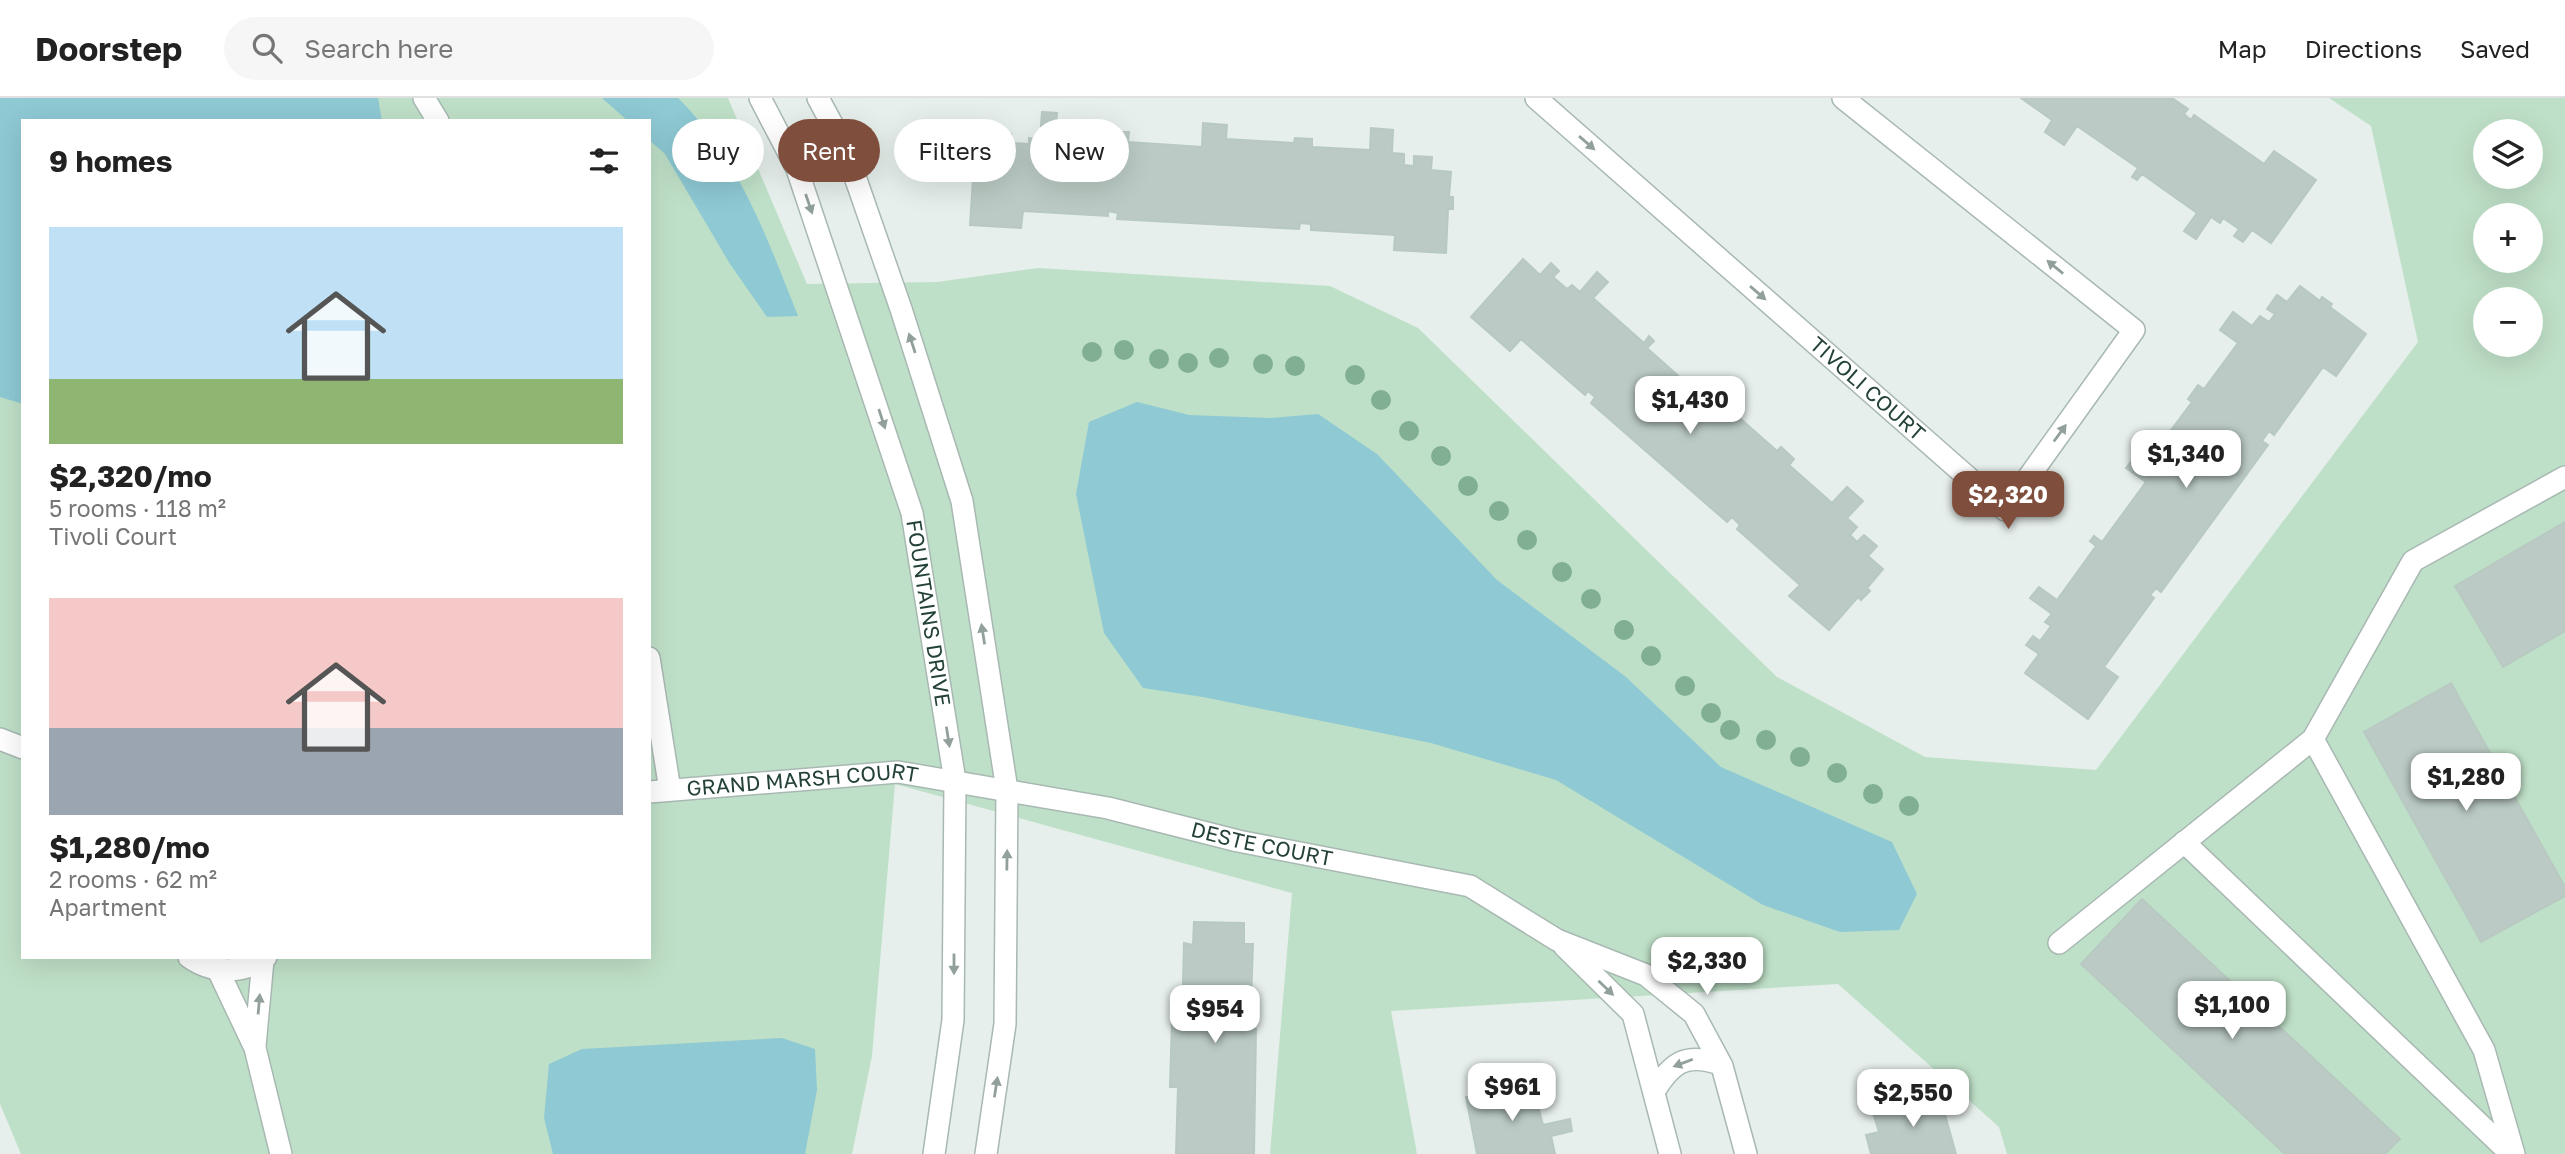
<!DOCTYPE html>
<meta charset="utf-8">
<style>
body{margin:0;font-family:"Golos Text",sans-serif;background:#f6f6f6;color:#222;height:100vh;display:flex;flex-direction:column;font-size:26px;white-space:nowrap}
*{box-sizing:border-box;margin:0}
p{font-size:23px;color:#767676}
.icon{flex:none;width:38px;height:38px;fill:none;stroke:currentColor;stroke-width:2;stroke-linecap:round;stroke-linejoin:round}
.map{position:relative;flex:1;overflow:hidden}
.side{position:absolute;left:21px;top:21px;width:630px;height:840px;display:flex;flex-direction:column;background:#fff;border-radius:0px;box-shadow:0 7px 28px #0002}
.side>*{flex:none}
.guide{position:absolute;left:672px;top:21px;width:665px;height:63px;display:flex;gap:14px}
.controls{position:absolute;left:2473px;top:21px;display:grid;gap:14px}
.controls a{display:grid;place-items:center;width:70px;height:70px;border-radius:50%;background:#fff;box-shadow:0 7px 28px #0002;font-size:35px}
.price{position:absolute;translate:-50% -60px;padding:0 16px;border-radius:14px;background:#fff;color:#222;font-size:23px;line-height:46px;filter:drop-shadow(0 2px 4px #0008)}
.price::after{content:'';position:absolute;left:50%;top:42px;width:21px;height:16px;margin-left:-10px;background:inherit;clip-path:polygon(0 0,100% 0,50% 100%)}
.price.current{background:#804e3d;color:#fff}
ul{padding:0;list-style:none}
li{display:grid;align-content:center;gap:14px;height:371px;padding:0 28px}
li span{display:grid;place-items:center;height:217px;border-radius:0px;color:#555}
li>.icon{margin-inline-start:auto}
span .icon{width:126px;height:126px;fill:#fffc;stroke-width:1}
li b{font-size:30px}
h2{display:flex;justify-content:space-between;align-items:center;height:84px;padding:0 28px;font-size:30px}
.tag{padding:0 24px;border-radius:32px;background:#fff;box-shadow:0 7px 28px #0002;font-size:24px;line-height:63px}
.tag.current{background:#804e3d;color:#fff}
header{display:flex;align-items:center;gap:42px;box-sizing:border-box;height:98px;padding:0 35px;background:#fff;border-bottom:2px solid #e0e0e0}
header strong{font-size:33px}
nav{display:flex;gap:38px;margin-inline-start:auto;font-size:24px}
.search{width:490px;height:63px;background:#f6f6f6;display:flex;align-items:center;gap:18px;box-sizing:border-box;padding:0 24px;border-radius:38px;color:#767676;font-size:26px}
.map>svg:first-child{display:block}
.green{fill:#bfe0c8;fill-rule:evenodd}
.water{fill:#8ec9d4}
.building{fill:#bbcac4;stroke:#b8c9c2;stroke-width:2}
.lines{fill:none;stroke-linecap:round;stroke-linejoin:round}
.minor-casing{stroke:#a8b8b2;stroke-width:24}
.minor{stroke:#fff;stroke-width:21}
.tree{fill:#80af93}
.oneway{fill:#92a09c}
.labels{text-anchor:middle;stroke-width:7;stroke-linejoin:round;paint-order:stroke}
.street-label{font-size:21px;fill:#24423a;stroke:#f7fbf9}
</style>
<header>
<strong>Doorstep</strong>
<div class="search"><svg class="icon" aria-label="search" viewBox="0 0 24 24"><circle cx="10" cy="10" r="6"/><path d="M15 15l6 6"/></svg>Search here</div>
<nav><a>Map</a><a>Directions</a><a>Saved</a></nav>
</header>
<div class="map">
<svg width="2565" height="1056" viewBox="0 0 2565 1056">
<rect width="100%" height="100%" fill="#e6efeb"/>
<path class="green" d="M0,0H728L807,186L937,184L1038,170L1330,188L1418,230L1777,579L1925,659L2096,672L2418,244L2371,28L2329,0H2565V1056H2007L1999,1029L1838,886L1391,913L1417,1056H1270L1292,795L895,686L872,958L852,1056H21L0,1006ZM23,23H649V859H23ZM2485,33H2530V79H2485ZM2485,117H2530V163H2485ZM2485,201H2530V247H2485Z"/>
<path class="water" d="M0,0H378L382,23H23V306L0,299Z
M602,0H678C739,60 767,140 798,218L767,219L730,166L665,56L649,42V23H628Z
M1137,304L1189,317L1270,320L1318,316L1377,356L1497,482L1626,579L1721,669L1892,744L1917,796L1899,832L1840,834L1763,807L1556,682L1431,645L1203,599L1143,590L1104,535L1076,396L1089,324Z
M782,940L815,951L817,992L805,1056H553L544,1020L549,966L582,951Z"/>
<path class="building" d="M2021,0H2172L2188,11L2184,16L2191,22L2194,17L2264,66L2274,53L2316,82L2271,145L2252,132L2243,144L2234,138L2239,131L2223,120L2220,125L2211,119L2196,141L2184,133L2197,115L2142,76L2137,82L2132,79L2138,70L2077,28L2064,47L2045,34L2052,22Z
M1042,14L1057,15L1055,37L1122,42V34H1129L1128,44L1202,49L1203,25L1227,27L1226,41L1294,45L1295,40L1312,41V49L1370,52L1371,30L1393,32L1392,55L1404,56V67L1414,68V58L1432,59L1431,72L1451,74L1449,99H1453V111H1448L1446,155L1394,152L1395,137L1311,132V126L1300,125L1299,131L1117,121L1118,115L1108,113V118L1023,113L1021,130L970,127L975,50L999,51V36H1011L1010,45L1029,46V40L1040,41Z
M1523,161L1540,177L1551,165L1559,173L1553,179L1567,191L1572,187L1580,194L1597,174L1608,184L1593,200L1644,245L1649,238L1654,243L1647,250L1702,299L1718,282L1735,298L1726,308L1777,353L1781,349L1794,361L1789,367L1832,405L1847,389L1863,403L1847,420L1857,429L1850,437L1857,444L1864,437L1877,448L1868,458L1883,471L1867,490L1870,493L1861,502L1858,499L1829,532L1789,498L1800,487L1737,431L1740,427L1732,419L1727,424L1591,305L1595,299L1588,293L1585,297L1521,241L1510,253L1471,219Z
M2300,188L2320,203L2322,199L2332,206L2330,209L2366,236L2336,278L2323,269L2274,337L2269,333L2262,343L2268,347L2161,494L2156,490L2150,497L2154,500L2104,569L2118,579L2088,621L2025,575L2039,556L2026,547L2033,538L2040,543L2051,528L2045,524L2052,516L2030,500L2039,489L2057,502L2096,448L2090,443L2094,438L2102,444L2146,384L2126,370L2141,351L2151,359L2192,304L2188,301L2198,287L2204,291L2238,245L2220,232L2233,214L2252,228L2260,218L2269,224L2275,216L2267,211L2277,197L2287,204Z
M2565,424V533L2503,569L2455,488Z
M2451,585L2565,789V798L2481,844L2364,634Z
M2142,801L2400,1041L2385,1056H2285L2081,866Z
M1194,824L1244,825V846H1253L1250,931H1256L1254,1056H1176L1178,989H1170L1172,922L1182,923L1184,845L1193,847Z
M1532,985L1543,1027L1570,1021L1572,1033L1551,1038L1555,1056H1477L1466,999Z
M1939,995L1956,1056H1871L1866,1037L1879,1034L1873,1015L1898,1007L1897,1004Z"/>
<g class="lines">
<g class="minor-casing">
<g id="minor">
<path d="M424,0L438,23"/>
<path id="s1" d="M760,0L797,71L912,415L955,683L953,922L934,1056"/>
<path d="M818,0L845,50L901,211L962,403L1007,692L1005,926L986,1056"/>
<path id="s2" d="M1536,0L2005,412L2134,232L1843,0"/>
<path d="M649,560L670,692"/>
<path d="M0,641L23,650"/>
<path d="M2313,641L2484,952L2514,1056"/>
<path id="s3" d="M649,694L898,674L1108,710L1238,743L1470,788L1557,842L1646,877L1694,916L1722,968L1746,1056"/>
<path d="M2184,744L2511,1056"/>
<path d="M2059,845L2313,641L2413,463L2565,379"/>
<path d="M1564,848L1633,916L1670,1056"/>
<path d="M189,859C211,875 243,877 266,859"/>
<path d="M218,872L255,950L281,1056"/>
<path d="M255,948L263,862"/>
<path d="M1655,992C1673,963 1687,955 1720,966"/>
</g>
</g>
<use href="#minor" class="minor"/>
</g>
<g class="tree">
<circle cx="1124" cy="252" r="10"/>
<circle cx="1092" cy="254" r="10"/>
<circle cx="1219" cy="260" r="10"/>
<circle cx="1159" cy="261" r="10"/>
<circle cx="1188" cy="265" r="10"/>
<circle cx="1263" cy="266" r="10"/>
<circle cx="1295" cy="268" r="10"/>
<circle cx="1355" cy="277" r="10"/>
<circle cx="1381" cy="302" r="10"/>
<circle cx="1409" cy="333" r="10"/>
<circle cx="1441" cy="358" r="10"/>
<circle cx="1468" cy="388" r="10"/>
<circle cx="1499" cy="413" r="10"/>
<circle cx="1527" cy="442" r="10"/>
<circle cx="1562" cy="474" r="10"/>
<circle cx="1591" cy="501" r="10"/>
<circle cx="1624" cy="532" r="10"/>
<circle cx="1651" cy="558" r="10"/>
<circle cx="1685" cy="588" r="10"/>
<circle cx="1711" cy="615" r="10"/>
<circle cx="1730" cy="632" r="10"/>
<circle cx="1766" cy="642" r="10"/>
<circle cx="1800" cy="659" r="10"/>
<circle cx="1837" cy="675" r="10"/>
<circle cx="1873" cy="696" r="10"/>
<circle cx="1909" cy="708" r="10"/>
</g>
<defs><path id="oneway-solid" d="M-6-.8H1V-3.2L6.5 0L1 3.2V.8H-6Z" transform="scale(1.75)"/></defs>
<g class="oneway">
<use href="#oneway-solid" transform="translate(1587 45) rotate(41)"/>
<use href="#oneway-solid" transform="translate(809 106) rotate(71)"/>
<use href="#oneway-solid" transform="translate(2055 169) rotate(-141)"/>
<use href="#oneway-solid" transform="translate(1758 195) rotate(41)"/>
<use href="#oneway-solid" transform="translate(912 245) rotate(-108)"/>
<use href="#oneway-solid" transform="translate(882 321) rotate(72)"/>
<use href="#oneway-solid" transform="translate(2060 335) rotate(-54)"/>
<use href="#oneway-solid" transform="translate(983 536) rotate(-99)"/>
<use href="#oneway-solid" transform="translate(948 639) rotate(81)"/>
<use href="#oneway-solid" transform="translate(1007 762) rotate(-89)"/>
<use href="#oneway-solid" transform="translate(954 866) rotate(90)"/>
<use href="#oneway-solid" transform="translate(1606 890) rotate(44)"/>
<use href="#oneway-solid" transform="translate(259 906) rotate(-85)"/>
<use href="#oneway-solid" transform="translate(1683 965) rotate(159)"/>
<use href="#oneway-solid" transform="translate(996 989) rotate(-81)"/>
</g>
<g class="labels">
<g class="street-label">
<text dy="7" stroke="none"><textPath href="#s2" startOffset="441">TIVOLI COURT</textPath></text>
<text dy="7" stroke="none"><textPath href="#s1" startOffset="544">FOUNTAINS DRIVE</textPath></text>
<text dy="7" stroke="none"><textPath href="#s3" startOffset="154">GRAND MARSH COURT</textPath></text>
<text dy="7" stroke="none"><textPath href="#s3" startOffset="621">DESTE COURT</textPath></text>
</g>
</g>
</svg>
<div class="controls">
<a><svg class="icon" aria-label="layers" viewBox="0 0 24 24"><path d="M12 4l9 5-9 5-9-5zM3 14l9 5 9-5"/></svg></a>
<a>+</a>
<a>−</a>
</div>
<b class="price" style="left:1690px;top:338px">$1,430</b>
<b class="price" style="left:2186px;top:392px">$1,340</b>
<b class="price current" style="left:2008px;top:433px">$2,320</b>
<b class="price" style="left:2466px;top:715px">$1,280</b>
<b class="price" style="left:1707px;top:899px">$2,330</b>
<b class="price" style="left:2232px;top:943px">$1,100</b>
<b class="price" style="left:1215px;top:947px">$954</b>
<b class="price" style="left:1512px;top:1025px">$961</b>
<b class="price" style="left:1913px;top:1031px">$2,550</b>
<div class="guide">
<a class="tag">Buy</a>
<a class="tag current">Rent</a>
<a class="tag">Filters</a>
<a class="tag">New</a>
</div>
<section class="side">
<h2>9 homes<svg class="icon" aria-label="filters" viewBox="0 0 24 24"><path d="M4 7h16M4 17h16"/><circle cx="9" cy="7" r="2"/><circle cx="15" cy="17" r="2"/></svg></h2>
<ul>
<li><span style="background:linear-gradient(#bfe0f5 70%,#8fb573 0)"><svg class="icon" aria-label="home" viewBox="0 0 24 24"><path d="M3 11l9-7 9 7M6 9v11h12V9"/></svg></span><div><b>$2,320/mo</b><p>5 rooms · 118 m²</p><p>Tivoli Court</p></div></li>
<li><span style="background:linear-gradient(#f6c9c9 60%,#9aa5b1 0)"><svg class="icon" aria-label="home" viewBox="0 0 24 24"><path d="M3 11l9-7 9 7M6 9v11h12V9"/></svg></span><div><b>$1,280/mo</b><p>2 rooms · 62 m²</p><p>Apartment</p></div></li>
</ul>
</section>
</div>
